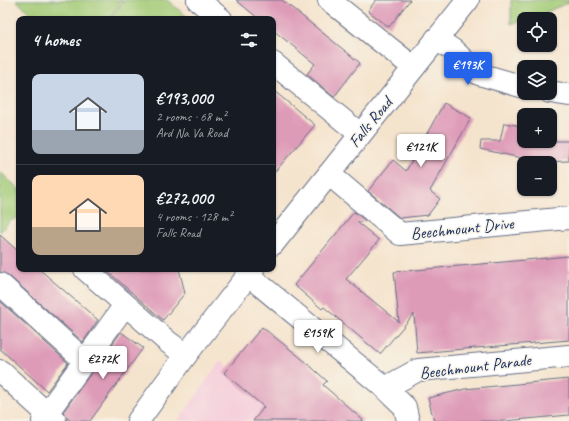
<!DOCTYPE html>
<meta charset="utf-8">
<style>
body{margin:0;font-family:Caveat,sans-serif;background:#242831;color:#f1f3f6;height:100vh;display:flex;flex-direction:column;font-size:15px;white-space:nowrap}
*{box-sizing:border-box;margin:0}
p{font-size:13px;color:#9ea1a6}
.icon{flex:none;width:22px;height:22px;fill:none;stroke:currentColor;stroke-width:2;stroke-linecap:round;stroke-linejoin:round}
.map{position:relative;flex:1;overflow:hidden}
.panel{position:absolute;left:16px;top:16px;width:260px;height:256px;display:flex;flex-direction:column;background:#171b24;border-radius:8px;box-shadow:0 1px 3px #0004}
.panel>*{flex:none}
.fabs{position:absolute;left:517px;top:12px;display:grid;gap:8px}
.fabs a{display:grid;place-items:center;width:40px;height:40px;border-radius:8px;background:#171b24;box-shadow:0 1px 3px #0004;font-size:20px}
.price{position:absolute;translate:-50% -34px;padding:0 9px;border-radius:4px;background:#fff;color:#222;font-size:13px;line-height:26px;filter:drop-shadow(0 1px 2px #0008)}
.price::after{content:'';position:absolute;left:50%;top:24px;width:12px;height:9px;margin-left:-6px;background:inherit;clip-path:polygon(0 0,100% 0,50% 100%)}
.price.active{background:#2563eb;color:#fff}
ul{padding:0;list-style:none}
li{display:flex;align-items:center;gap:12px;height:100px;padding:0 16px}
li+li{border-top:1px solid #363941}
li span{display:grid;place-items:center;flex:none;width:112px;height:80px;border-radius:8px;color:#555}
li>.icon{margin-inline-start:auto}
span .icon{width:48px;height:48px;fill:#fffc;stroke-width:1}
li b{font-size:17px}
h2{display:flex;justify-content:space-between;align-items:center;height:48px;padding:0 16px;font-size:17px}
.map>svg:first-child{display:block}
.built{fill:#f5cfdb}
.green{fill:#a3cb76;stroke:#5f7d6a}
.building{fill:#de9bb8}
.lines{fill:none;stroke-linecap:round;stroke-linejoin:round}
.minor-casing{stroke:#676e85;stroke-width:24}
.major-casing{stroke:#676e85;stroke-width:24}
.minor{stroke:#fff;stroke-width:22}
.major{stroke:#fff;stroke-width:22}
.labels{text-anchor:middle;stroke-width:3;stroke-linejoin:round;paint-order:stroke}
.street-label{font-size:17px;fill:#1b2f5e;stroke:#f7f3e8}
</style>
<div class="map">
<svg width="569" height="421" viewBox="0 0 569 421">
<rect width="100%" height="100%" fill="#f7f3e8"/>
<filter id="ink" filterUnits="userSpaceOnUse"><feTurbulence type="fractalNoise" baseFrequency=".025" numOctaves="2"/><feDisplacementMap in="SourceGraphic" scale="8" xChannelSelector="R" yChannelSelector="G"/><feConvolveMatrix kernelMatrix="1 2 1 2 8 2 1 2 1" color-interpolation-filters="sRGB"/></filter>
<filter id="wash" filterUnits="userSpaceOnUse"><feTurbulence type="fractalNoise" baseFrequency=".012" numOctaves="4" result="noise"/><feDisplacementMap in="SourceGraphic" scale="16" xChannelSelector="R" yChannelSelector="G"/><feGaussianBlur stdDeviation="0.9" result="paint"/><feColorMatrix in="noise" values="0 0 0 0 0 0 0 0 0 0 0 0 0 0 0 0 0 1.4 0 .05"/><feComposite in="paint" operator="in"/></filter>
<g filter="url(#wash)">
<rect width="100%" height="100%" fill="#f5e4cd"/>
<path class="built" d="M221,360L296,421H178Z"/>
<path class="green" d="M16,0H123L108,19H36Z
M125,0H167L190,19H110Z
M511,0H569V2L533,18L524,19V20L511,24Z
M0,172L19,189V217L10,221L0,232Z"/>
<g id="blocks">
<path class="building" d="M236,0H282L360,63L334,97L307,74L315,64L273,30V19H259Z
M376,0H410L389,27L368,11Z
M273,90L315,125L273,174Z
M444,103L471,118L430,191L440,199L428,215L400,218L368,191L393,160L406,171Z
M504,123L522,126L521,132H524V141H569V161L540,162L480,149L481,141H500Z
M354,212L366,221L357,222L379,240L346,279L399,322L394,272L569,256V340L417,353L414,314L380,354L324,307L322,309L294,285Z
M0,235L19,252V269H39L98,320L83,342L8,275L0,272Z
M105,269H179L185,293L163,320Z
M0,301L68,363L47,391L0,349Z
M262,327L301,358L327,381L323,385L364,421H253L264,407L224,373Z
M121,332L143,348L90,421H71L67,418L63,412Z
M569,379V415L505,421H434L428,398L465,389Z"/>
</g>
</g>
<g filter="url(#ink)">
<use href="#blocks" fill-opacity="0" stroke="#676e85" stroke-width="1"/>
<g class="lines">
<g class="minor-casing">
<path id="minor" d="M198,0L221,19
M329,0L413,67
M436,39L453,50L479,74L524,87
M273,63L360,134
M550,92L569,95
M329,174L400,234L569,218
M85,269L168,342L186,355
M248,275L385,388L405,407L408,421
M0,284L85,361
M0,371L55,421
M385,388L418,370L569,356
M43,421L47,413L125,305"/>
</g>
<g class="major-casing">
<path id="major" d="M273,244L468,0
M138,421L186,355L253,269"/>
</g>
<use href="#minor" class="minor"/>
<use href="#major" class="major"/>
</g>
</g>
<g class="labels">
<g class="street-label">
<text transform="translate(370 122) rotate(-51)" y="6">Falls Road</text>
<text transform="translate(462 228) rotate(-6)" y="6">Beechmount Drive</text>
<text transform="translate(475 366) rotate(-7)" y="6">Beechmount Parade</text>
</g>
</g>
</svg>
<div class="fabs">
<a><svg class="icon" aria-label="locate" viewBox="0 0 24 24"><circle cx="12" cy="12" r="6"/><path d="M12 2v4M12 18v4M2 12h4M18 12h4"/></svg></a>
<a><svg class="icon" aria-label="layers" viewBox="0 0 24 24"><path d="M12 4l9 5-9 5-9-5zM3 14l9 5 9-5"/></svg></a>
<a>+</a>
<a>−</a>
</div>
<b class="price active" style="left:468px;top:86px">€193K</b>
<b class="price" style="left:421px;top:168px">€121K</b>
<b class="price" style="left:318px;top:354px">€159K</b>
<b class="price" style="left:103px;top:380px">€272K</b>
<section class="panel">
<h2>4 homes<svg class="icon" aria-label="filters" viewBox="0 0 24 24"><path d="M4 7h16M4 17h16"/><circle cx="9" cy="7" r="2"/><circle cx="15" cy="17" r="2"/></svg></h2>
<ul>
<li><span style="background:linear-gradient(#c9d6e8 70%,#9aa5b1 0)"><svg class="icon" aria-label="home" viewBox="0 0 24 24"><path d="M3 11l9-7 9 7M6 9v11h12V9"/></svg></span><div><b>€193,000</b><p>2 rooms · 68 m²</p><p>Ard Na Va Road</p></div></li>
<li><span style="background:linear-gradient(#ffd9b3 65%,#b9a48a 0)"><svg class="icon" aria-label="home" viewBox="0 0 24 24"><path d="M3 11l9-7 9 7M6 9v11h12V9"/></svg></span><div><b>€272,000</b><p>4 rooms · 128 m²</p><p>Falls Road</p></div></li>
</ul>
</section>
</div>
